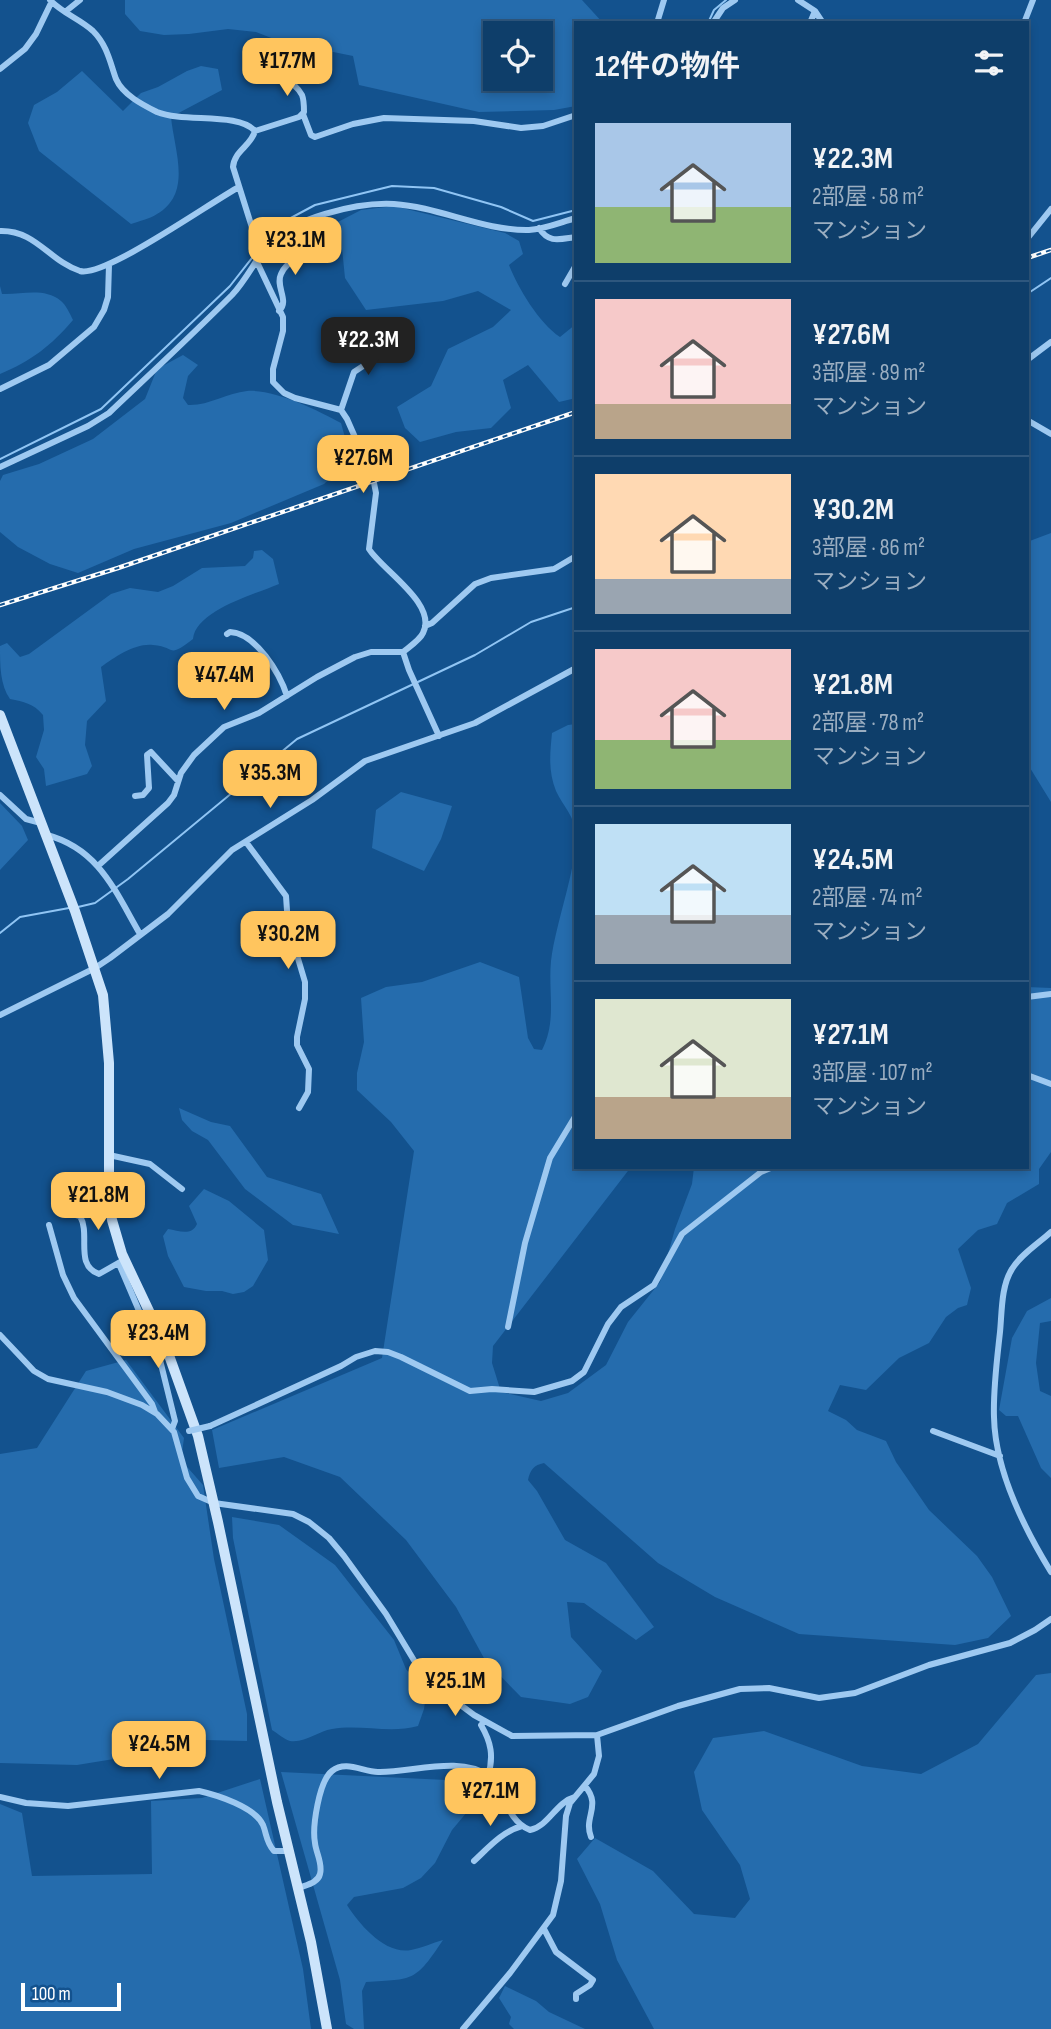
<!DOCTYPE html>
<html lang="ja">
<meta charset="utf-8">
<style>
body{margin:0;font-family:"Sofia Sans Condensed","Noto Sans JP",sans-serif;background:#174570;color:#f1f3f6;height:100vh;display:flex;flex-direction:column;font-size:26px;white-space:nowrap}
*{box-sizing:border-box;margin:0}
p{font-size:23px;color:#9baec1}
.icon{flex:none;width:38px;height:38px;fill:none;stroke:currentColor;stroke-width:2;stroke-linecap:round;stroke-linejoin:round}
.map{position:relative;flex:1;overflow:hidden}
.details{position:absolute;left:574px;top:21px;width:455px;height:1148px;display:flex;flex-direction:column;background:#0e3e6a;border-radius:0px;box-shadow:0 4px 10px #0003,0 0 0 2px #2e577e}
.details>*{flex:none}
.tools{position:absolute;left:483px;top:21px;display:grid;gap:14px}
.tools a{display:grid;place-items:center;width:70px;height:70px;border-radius:0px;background:#0e3e6a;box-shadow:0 4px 10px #0003,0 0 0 2px #2e577e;font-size:35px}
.scale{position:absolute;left:21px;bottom:18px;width:100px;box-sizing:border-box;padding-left:7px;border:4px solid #fff;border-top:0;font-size:19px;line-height:24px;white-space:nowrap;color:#fff;-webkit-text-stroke:5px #13528e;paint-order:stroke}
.price{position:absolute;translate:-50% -60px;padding:0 16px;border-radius:14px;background:#ffc55e;color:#111;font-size:23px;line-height:46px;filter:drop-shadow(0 2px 4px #0008)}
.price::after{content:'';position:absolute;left:50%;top:42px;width:21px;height:16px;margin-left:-10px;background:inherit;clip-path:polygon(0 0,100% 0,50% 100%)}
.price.on{background:#222;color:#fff}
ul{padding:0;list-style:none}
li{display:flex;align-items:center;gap:21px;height:175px;padding:0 21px}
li+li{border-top:2px solid #2e577e}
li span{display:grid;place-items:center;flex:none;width:196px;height:140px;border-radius:0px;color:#555}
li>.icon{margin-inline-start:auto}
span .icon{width:84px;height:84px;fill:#fffc;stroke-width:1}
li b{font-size:30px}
h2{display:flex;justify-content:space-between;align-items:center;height:84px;padding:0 21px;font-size:30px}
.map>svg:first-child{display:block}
.green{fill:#256cad;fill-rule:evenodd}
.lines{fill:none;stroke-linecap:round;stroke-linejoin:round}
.stream{stroke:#90c5f4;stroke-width:2}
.street{stroke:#9ec9f1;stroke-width:6}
.secondary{stroke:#cce4fb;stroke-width:10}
.rail-casing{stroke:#fff;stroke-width:4.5}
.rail{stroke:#13528e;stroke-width:2;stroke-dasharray:5;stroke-linecap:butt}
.street-bridge{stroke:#9ec9f1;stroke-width:6}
</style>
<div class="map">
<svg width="1051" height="2029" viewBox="0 0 1051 2029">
<rect width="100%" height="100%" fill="#13528e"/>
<path class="green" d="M125,0H582L603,23H576V106L554,110L479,112L359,85L353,56L279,41L256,32L228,29L189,34L164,35L140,31L125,14ZM495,33H541V79H495Z
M201,66L218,69L222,90L171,117C174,150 193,193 157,214C150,219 139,221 131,224L39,151L28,123L34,105L57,92L82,71L123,111L141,93L158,87L187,71Z
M394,206L505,233L519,241L523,254L509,265C518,288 539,323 560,337L576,324V398L559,402L528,365L503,380L511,408L491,428L456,432L420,442L405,428L397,407L431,386L448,349L493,327L511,310L478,291L443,301L366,310L345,278L341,238L336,223L361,210Z
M0,286L2,294C21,295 44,287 61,301C66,305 70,314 73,320C51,346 31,361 0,374Z
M183,355L198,365L188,376L183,398L188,405C208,406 227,393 247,391C275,389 317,410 341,423L351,459L324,484L231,523L134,549L78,573L50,564L18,547L0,532V481L3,475L39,464L93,439L145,399L157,369Z
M1051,533V802L1027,763V542Z
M262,550L273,559L279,584C256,594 196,610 193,639C167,659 177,647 153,645C135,643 115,657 101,667L106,701L87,721L85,745L92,766L87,774L46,786L44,769L36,757L44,730L43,715C33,703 24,702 10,699C0,685 0,665 0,646L7,643L20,657L29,654L111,594L130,588L158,592L173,586L202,568L245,566L253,558L254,551Z
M576,724V1167H631L493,1346L492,1363L501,1392L541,1401L568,1393L606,1365L628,1322L660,1282L675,1229L692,1184L694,1167H1027V987L1051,988V1152L1039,1169V1184L1007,1203L997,1224L978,1230L958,1249L971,1288L967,1305L958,1308L946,1317L929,1343L899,1358L866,1390L840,1385L828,1411L846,1420L857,1430L886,1441L896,1462L929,1510L977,1556L992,1577L1011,1616L988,1638L955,1645L799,1634L715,1597L658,1563L544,1463C534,1465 530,1470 528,1480L537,1491L565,1540L606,1563L654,1627L636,1640L584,1603L567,1602L571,1637L602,1671L588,1697L570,1704L521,1697L485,1660L456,1607L406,1540L340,1477L284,1457L219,1468L212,1430L382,1358L414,1151L391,1122L357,1090V1073L364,1042L361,998L386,987L422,982L480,962L519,977L528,1038L534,1049L542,1050C557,1021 548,992 551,961C556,921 576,872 576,834C575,817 563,806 556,791C548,771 550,754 552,733L568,725Z
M401,792L452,806L441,839L424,871L372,848L376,810Z
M0,803L22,826L28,840L0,870Z
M179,1108L211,1122L230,1126L267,1177L321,1194L339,1234L293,1225L245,1189L208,1140L192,1131L182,1120Z
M204,1189L229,1201L264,1230L268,1260L253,1286L244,1292L233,1294L222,1291H206L184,1287L168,1256L163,1236L168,1229C179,1231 192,1236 197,1224L189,1206Z
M1051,1298V1321L1040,1323L1036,1363L1040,1391L1051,1396V1478L1041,1468L1018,1416H1006L999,1410L1012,1338L1027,1311Z
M126,1360L184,1438L181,1460L203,1485L214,1559L247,1714V1741L205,1740L188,1736L158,1752L143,1750L120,1758L77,1765L0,1763V1454L37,1448L86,1371Z
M232,1517L279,1525L335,1565L394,1640L406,1669L426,1695L424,1709L418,1726C390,1734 361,1724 332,1729C318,1731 306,1743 290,1741C285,1740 277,1733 272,1730L233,1538Z
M1051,1673V2029H654L617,1960L600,1904L577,1859L595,1838L653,1871L694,1914L735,1918L750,1899L740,1865L702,1810L694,1772L713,1738L764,1731L862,1766L921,1774L978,1744L1036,1675Z
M281,1772L446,1780L471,1784L472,1806L452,1830L435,1863L421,1878L403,1888L354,1897L347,1905C359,1924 385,1955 411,1950C422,1948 432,1943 443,1940C415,1982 414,1979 366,1982L362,1991L364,2029H354L346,2024L340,1980Z
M260,1779L303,1969L311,2029H0V1804L22,1813L32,1876L152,1874L151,1801L202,1798Z
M505,1986L536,2001L549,2012L585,2029H514L509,2024L511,2017L499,1998Z"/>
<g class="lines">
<path class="stream" d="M708,23L714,10L726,0
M263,244L287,220L315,205L392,186L434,188L501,207L533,221L576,210
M1027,294L1051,278
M0,459L101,409L230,286L259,249
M78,907L95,903L128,879L297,739L475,655L531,622L576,607
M0,933L20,917L69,908"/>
<path class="street" d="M50,0C62,13 80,19 93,31C107,45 110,62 116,79C123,95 143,105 157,112C184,123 238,112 255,131C251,146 234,151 233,167L255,237L263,254
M798,0L815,11L823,23
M65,12L80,0
M657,23L664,0
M713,23L723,8L735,0
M810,23L815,11
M1024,23L1033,0
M250,60C264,64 295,81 302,95C304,100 304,106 304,112L299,117L255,131
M0,69L25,49L36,34L51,3
M303,114L311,135L315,137L353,124L384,118L474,121L521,128L543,126L576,115
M539,228C549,244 560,239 576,237
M0,231C36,230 49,261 80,271C104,278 211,202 239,187
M1027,239L1051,209
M257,262L283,317V331L273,369V382L284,393L295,398L341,410L347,419L373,478L376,493L369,549C382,570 438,604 423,633C420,640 409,647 403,652L409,670L439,736
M565,284L576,265
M279,311C290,301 275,287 281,274C290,253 315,260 332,253
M1027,360L1051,342
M0,389L49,365L94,327L104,310L108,297L109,265
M341,410L354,372L398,343
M1027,420L1051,434
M0,467L88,426L109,413C150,374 192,335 232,295C245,281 254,263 266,247C289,218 358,202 394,204C439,207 484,231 529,230C545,229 561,222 576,218
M425,626L432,623L475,584L491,578L554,569L576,556
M227,634L230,632C256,633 280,674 287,696
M0,795L26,819L41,823
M135,796L143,795L149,788L147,755L151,752L178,781
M47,835C99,849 115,891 140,934
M246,842L286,896L288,925L305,982V999L297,1037V1045L309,1069L308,1092L299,1108
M99,865L168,803L174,795L181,773L194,755L224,727L259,713L317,677L355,657L371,652H403
M1027,997L1051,994
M0,1015L95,968L110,958L168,914L232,850L312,800L365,761L475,723L576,668
M1027,1075L1051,1084
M109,1155L150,1164L182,1189
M72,1214L80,1216C91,1235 74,1265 99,1274L120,1262
M49,1225L63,1275L74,1298L152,1404L155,1412
M1051,1232C1039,1243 1020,1255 1012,1269C1001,1286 1002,1312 1000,1332C997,1360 993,1389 994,1417C995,1469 1024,1528 1051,1572
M119,1264L160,1360L175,1421L172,1429
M508,1327L525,1243L550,1158L576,1115
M0,1335L34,1371L48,1379L107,1392L142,1405L157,1414L174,1432L187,1478L198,1496L214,1503L293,1514L309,1522L329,1538L344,1556L386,1614L415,1662L431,1683L474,1715L512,1736L597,1735L678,1706L740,1689L769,1688L819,1698L855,1693L929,1665L1010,1643L1035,1630L1051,1619
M210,1426L341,1366L356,1357L375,1351L388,1352L401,1357L470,1391L492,1389L534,1392L572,1381L584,1372L608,1324L621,1307L654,1285L682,1234L761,1172L773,1167
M933,1431L1000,1456
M484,1722L481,1725C491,1742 494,1756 488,1776
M585,1786C602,1806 583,1817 591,1837
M0,1797L26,1803L68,1806L199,1791C217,1795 255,1807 263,1825C267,1835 266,1842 274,1851H289
M474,1861C488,1848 503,1831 522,1826
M299,1888C306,1885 318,1883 320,1874C323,1864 316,1853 315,1843C312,1827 319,1781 332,1771C346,1760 363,1772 378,1772C411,1773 460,1755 489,1776C505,1788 505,1820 530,1830C549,1826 556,1802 575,1797
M544,1929L556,1952L593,1980L590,1985L576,1994V1999
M463,2029L510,1973L553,1915L561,1881L566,1816L570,1803L594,1774L599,1756L597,1735"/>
<path class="secondary" d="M0,715L75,911L103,995L109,1063V1196L112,1220L122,1254L166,1347L198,1436L218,1522L277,1802L311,1942L327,2029"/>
<g class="rail-casing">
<path id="rail" d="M1027,258L1051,250
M0,605L118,568L576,412"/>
</g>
<use href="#rail" class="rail"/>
<path class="street-bridge" d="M189,1431L210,1426"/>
</g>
</svg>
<div class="tools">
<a><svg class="icon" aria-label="locate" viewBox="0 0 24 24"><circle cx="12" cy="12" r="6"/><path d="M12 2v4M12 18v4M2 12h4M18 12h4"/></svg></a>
</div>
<div class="scale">100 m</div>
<b class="price" style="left:287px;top:98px">¥17.7M</b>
<b class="price" style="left:295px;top:277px">¥23.1M</b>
<b class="price on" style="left:368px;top:377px">¥22.3M</b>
<b class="price" style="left:363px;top:495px">¥27.6M</b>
<b class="price" style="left:224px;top:712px">¥47.4M</b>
<b class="price" style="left:270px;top:810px">¥35.3M</b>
<b class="price" style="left:288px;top:971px">¥30.2M</b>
<b class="price" style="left:98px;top:1232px">¥21.8M</b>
<b class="price" style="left:158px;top:1370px">¥23.4M</b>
<b class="price" style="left:455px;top:1718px">¥25.1M</b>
<b class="price" style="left:159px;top:1781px">¥24.5M</b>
<b class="price" style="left:490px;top:1828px">¥27.1M</b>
<section class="details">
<h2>12件の物件<svg class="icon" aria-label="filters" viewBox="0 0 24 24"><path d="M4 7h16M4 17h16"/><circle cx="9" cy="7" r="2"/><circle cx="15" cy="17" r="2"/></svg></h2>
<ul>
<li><span style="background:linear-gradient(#a9c7e8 60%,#8fb573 0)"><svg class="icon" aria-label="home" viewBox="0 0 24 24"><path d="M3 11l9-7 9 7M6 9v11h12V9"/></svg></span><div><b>¥22.3M</b><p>2部屋 · 58 m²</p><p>マンション</p></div></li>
<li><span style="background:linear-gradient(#f6c9c9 75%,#b9a48a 0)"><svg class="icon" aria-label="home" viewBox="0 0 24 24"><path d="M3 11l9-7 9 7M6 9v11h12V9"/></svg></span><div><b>¥27.6M</b><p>3部屋 · 89 m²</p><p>マンション</p></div></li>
<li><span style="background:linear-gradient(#ffd9b3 75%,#9aa5b1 0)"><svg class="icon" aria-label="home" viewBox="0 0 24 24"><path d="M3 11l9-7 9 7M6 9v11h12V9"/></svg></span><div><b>¥30.2M</b><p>3部屋 · 86 m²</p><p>マンション</p></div></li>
<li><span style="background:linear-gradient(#f6c9c9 65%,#8fb573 0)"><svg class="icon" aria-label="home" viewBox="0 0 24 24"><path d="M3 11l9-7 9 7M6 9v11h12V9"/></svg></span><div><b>¥21.8M</b><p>2部屋 · 78 m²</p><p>マンション</p></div></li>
<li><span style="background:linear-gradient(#bfe0f5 65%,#9aa5b1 0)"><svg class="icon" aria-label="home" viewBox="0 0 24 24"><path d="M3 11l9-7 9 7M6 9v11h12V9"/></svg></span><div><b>¥24.5M</b><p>2部屋 · 74 m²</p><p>マンション</p></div></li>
<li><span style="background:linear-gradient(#dfe7d0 70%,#b9a48a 0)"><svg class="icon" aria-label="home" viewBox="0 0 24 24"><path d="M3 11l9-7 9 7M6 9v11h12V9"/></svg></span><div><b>¥27.1M</b><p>3部屋 · 107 m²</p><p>マンション</p></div></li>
</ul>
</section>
</div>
